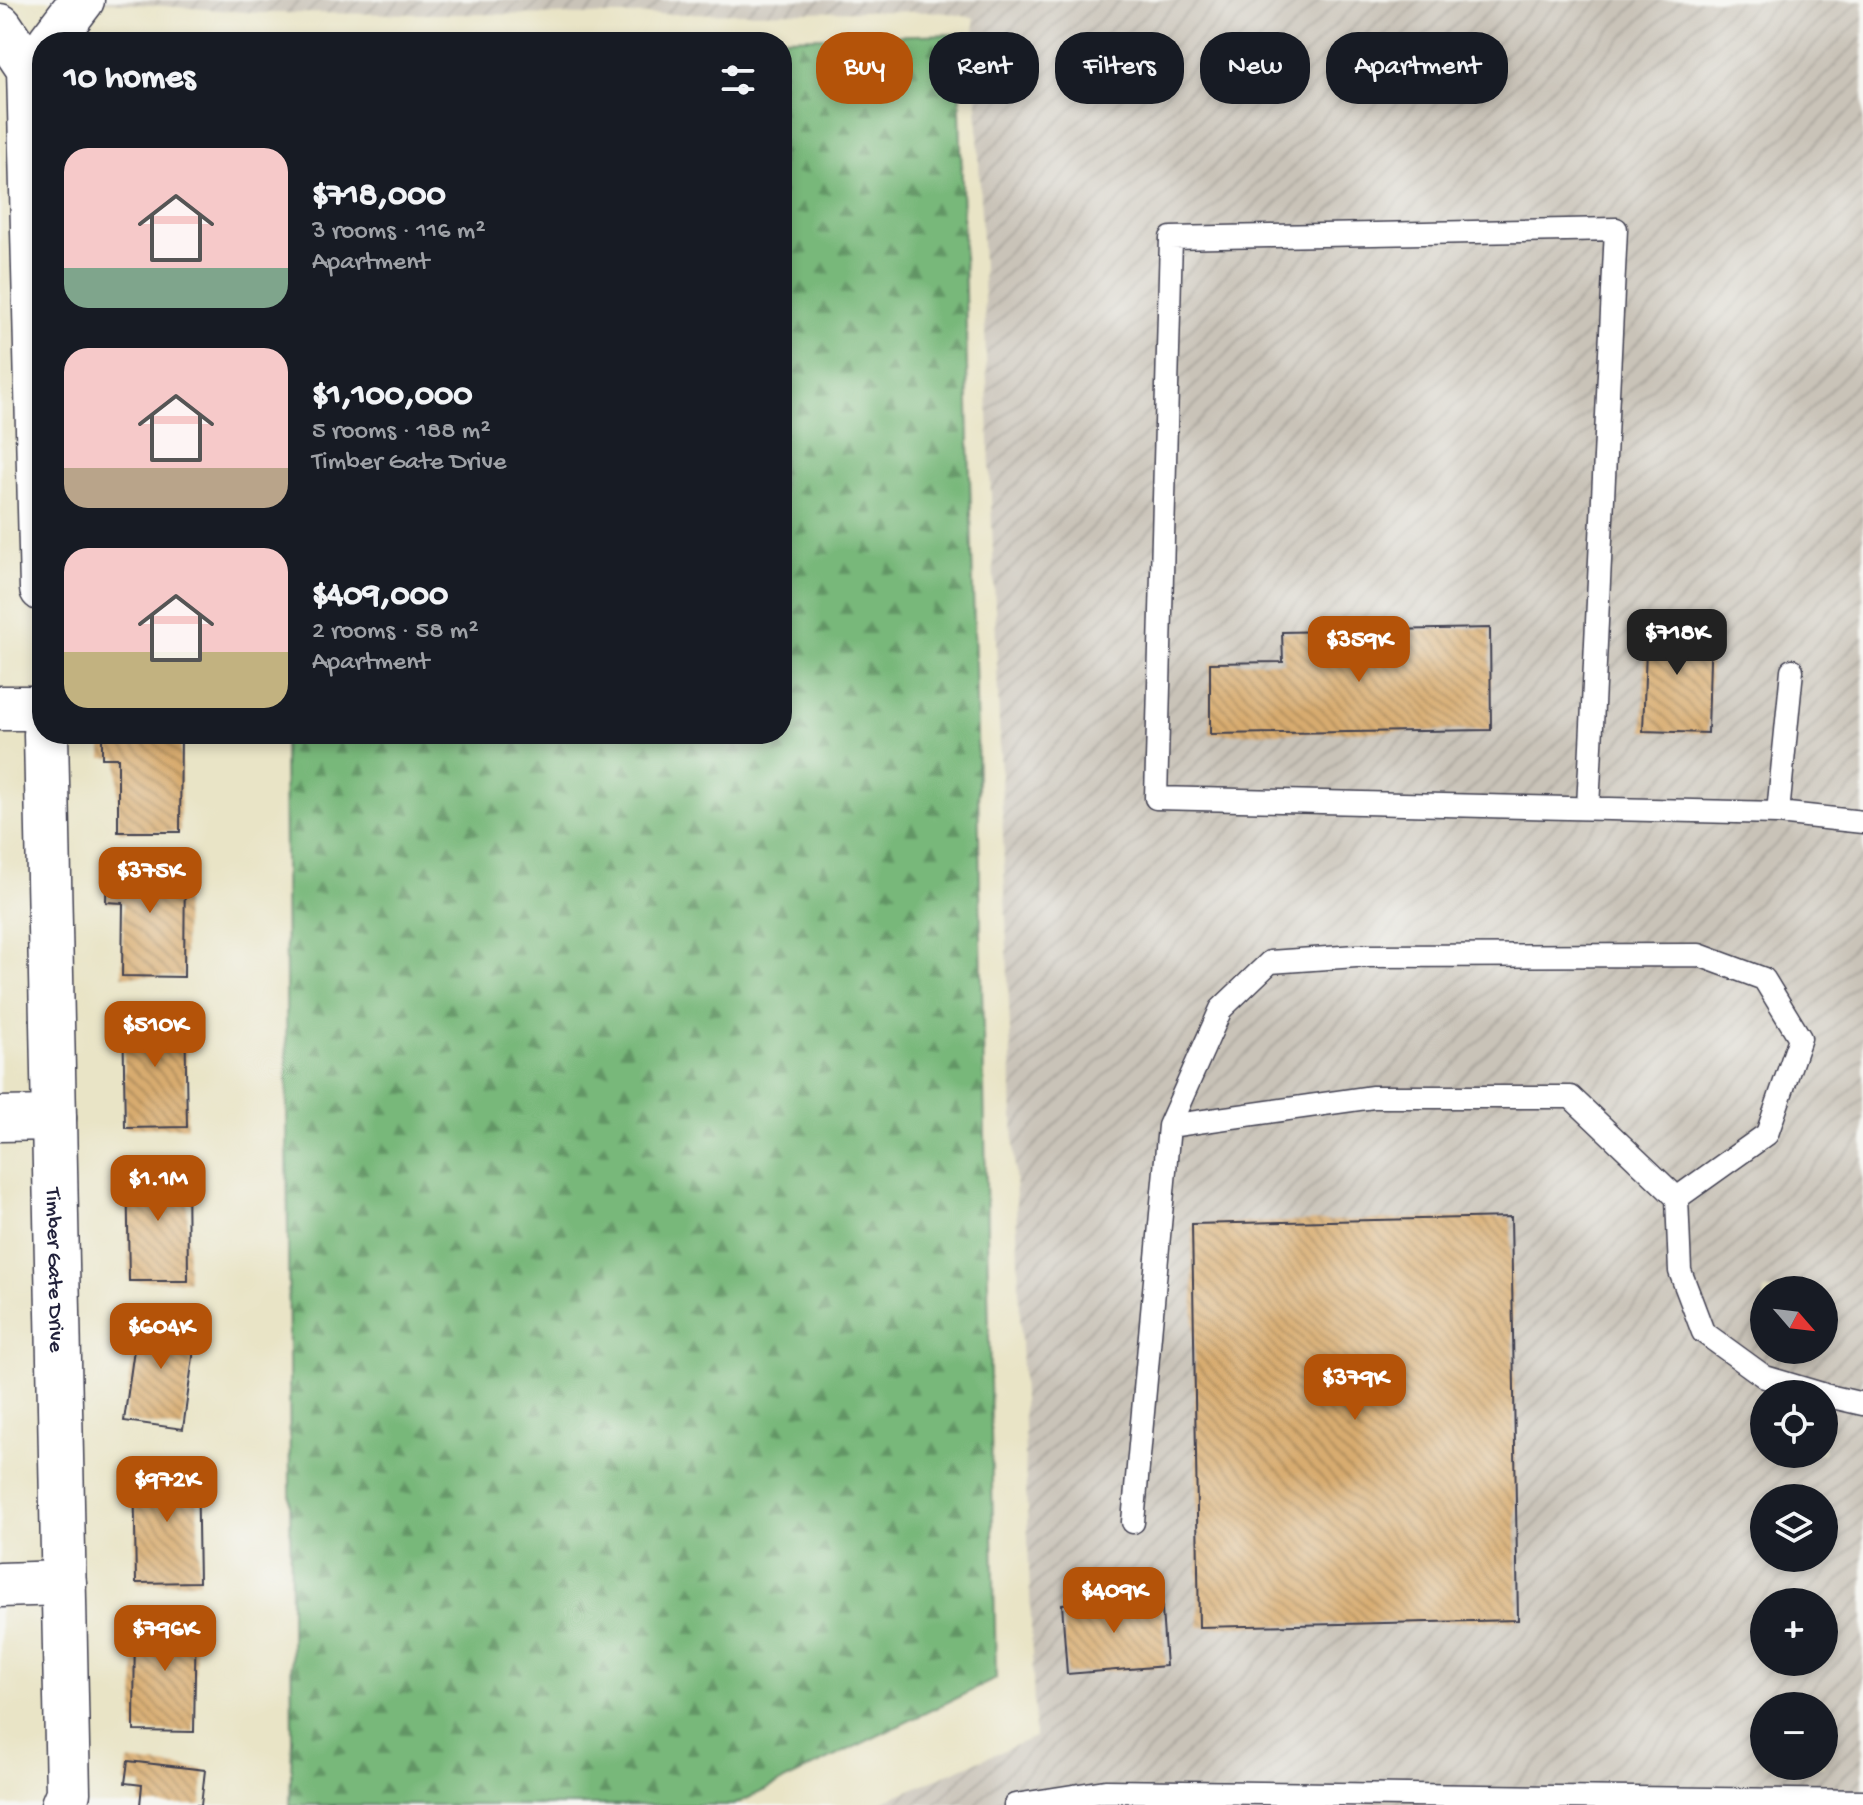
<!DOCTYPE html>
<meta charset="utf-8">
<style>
body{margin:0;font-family:"Gochi Hand",sans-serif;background:#242831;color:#f1f3f6;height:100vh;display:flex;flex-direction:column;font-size:30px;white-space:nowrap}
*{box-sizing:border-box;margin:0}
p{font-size:26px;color:#9ea1a6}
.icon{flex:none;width:44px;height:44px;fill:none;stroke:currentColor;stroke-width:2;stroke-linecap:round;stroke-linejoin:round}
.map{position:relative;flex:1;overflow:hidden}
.sheet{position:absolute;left:32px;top:32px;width:760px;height:712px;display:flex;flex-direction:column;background:#171b24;border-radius:32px;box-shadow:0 4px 12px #0003}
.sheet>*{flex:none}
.banner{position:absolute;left:816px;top:32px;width:760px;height:72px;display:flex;gap:16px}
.needle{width:52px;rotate:118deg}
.fabs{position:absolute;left:1750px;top:1276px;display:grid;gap:16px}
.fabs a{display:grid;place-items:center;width:88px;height:88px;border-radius:50%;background:#171b24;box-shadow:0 4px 12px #0003;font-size:40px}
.price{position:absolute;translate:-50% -68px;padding:0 18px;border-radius:16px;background:#b45309;color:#fff;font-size:26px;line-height:52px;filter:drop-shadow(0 2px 4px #0008)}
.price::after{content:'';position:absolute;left:50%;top:48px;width:24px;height:18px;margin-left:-12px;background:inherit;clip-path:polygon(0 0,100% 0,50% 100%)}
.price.current{background:#222;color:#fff}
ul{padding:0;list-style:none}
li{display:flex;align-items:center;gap:24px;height:200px;padding:0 32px}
li span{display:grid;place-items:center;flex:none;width:224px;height:160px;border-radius:24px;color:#555}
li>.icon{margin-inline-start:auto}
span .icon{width:96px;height:96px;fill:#fffc;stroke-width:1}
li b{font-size:34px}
h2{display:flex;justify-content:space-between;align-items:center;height:96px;padding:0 32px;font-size:34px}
.chip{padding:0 28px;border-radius:32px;background:#171b24;box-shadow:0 4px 12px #0003;font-size:28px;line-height:72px}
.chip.current{background:#b45309;color:#fff}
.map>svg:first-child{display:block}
.industrial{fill:url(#industrial-furrows);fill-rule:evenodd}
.forest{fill:url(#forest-firs);stroke:#4d6d5a;stroke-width:2}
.building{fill:url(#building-back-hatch)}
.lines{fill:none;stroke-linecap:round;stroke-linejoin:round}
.lane-casing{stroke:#403f50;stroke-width:25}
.street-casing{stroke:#403f50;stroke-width:47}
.lane{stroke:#fff;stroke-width:22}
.street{stroke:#fff;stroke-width:44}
.labels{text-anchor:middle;stroke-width:8;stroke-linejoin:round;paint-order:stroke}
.street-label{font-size:22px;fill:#22223b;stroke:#f6f6f2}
</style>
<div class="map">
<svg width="1863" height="1805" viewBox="0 0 1863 1805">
<defs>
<pattern id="industrial-furrows" width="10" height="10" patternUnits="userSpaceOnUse" patternTransform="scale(2)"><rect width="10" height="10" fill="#c9c3b8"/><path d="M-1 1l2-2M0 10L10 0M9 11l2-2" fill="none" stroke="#aca79f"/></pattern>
<pattern id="forest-firs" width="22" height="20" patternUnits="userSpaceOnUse" patternTransform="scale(2)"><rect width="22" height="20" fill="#78b87a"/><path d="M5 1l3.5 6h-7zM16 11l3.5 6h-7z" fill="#629565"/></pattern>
<pattern id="building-back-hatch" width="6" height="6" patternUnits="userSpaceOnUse" patternTransform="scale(2)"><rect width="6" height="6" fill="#d8ac6f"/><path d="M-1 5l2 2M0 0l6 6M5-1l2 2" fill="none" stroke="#af8c5c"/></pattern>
</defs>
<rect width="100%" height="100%" fill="#f6f6f2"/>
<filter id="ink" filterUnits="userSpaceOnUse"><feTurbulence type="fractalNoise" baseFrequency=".0125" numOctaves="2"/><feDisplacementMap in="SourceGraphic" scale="16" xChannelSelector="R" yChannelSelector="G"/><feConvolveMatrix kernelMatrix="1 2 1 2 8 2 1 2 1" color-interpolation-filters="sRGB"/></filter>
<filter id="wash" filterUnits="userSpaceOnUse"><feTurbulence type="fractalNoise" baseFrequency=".006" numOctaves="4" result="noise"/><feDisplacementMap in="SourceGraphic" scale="32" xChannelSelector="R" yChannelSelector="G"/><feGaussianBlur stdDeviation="1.8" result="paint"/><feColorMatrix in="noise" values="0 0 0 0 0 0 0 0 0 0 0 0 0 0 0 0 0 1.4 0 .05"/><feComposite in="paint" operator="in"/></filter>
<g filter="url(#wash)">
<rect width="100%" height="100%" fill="#e9e4c6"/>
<path class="industrial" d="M81,0H1863V1805H874L1035,1737L974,18L942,12L863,11L622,15L260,13ZM1764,1290H1824V1350H1764ZM1764,1394H1824V1454H1764ZM1764,1498H1824V1558H1764ZM1764,1602H1824V1662H1764ZM1764,1706H1824V1766H1764Z"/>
<path class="forest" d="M958,34L977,736L996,1679L734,1805H290L292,1740L284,734H782V42H608Z"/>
<g id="blocks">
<path class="building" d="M1647,622L1711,623L1708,733L1643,731Z
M1490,628L1491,730L1210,734V663L1283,662L1282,632Z
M102,734H181L180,832H118V758H102Z
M107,860L185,861L184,977L122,976L123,903L106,902Z
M185,1010L187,1127L125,1128L123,1011Z
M187,1164L188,1281H129L127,1165Z
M1511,1217L1518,1620L1199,1627L1192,1224Z
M139,1313L198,1321L183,1429L124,1421Z
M197,1465L199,1582L136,1583L134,1467Z
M1161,1596L1166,1666L1067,1674L1062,1604Z
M135,1614L196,1615L194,1732L134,1731Z
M128,1761L205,1770L201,1805H140L142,1785L125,1783Z"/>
</g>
</g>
<g filter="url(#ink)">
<use href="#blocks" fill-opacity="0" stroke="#403f50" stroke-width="2"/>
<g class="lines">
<g class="lane-casing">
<path id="lane" d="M1792,670L1778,813L1863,822
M1588,808L1616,229L1171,238L1156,798L1778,813
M1169,1126L1373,1097H1571L1677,1198
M1824,1395L1863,1404
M1133,1522L1169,1126L1221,1009L1270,962L1356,956L1699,955L1764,979L1800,1038L1767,1134L1677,1198L1680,1271L1703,1332L1765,1377L1822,1394
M1015,1805L1105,1791L1863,1801"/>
</g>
<g class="street-casing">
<g id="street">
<path d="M0,26L29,69L42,589"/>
<path d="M50,42L82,0"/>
<path d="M0,708H42"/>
<path id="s1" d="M46,734L68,1793L63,1805"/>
<path d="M0,1119L54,1118"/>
<path d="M0,1585L64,1583"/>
</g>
</g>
<use href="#lane" class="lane"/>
<use href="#street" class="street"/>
</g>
</g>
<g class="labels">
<g class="street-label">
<text dy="8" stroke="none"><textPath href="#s1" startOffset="536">Timber Gate Drive</textPath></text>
</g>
</g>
</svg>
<div class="fabs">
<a><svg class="needle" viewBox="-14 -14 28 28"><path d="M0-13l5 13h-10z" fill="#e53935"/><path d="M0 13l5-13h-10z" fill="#9ea1a6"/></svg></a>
<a><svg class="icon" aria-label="locate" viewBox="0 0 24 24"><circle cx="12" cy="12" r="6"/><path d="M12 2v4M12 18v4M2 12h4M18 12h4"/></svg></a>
<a><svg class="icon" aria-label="layers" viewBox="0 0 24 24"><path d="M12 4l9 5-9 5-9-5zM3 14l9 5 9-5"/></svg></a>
<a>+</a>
<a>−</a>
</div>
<b class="price current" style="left:1677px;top:677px">$718K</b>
<b class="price" style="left:1359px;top:684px">$359K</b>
<b class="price" style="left:150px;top:915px">$375K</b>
<b class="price" style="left:155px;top:1069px">$510K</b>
<b class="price" style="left:158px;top:1223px">$1.1M</b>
<b class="price" style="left:161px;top:1371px">$604K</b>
<b class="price" style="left:1355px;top:1422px">$379K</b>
<b class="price" style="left:167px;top:1524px">$972K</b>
<b class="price" style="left:1114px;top:1635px">$409K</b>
<b class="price" style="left:165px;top:1673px">$796K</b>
<div class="banner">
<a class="chip current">Buy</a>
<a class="chip">Rent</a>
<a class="chip">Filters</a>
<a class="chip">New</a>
<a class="chip">Apartment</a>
</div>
<section class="sheet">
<h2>10 homes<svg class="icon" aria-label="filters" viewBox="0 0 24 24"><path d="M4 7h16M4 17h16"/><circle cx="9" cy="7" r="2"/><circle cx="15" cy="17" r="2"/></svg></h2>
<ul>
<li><span style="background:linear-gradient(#f6c9c9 75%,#7fa58c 0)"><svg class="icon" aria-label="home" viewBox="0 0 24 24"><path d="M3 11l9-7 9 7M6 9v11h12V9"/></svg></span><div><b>$718,000</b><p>3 rooms · 116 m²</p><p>Apartment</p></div></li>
<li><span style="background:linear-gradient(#f6c9c9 75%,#b9a48a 0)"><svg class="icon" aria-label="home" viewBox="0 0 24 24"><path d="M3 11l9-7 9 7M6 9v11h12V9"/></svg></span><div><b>$1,100,000</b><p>5 rooms · 188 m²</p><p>Timber Gate Drive</p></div></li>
<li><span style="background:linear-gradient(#f6c9c9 65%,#c2b280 0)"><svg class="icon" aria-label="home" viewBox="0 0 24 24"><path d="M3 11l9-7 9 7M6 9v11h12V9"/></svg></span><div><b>$409,000</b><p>2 rooms · 58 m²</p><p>Apartment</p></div></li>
</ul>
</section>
</div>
